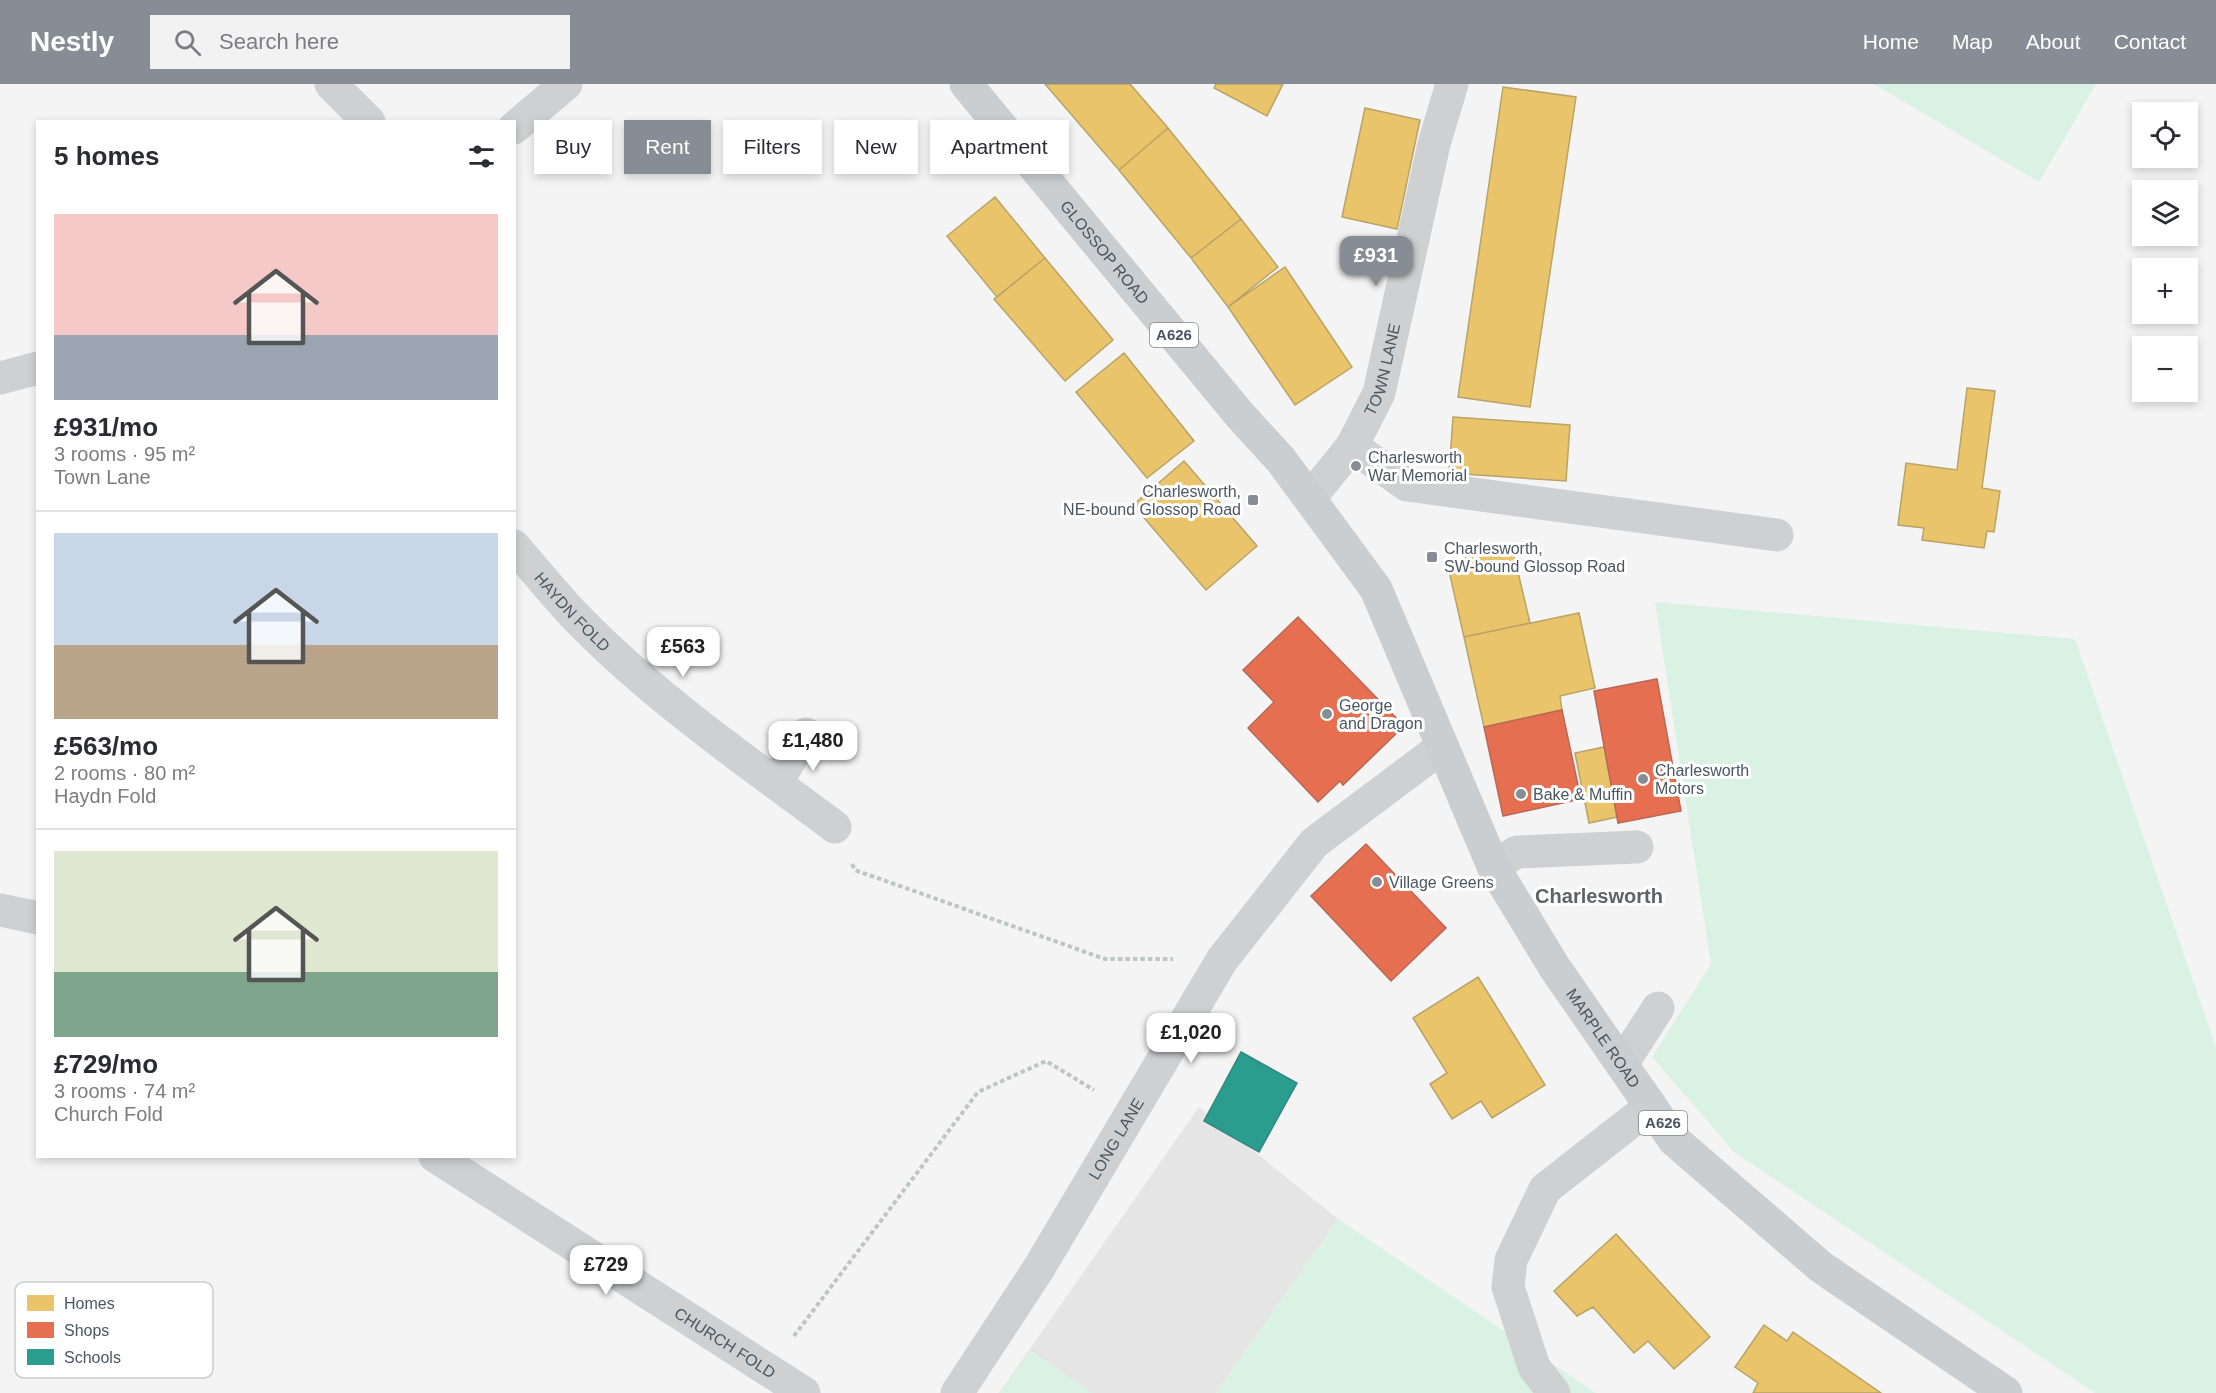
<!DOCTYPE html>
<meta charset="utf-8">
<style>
body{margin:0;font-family:Helvetica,sans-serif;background:#f2f2f3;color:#2b2b33;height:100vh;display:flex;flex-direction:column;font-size:22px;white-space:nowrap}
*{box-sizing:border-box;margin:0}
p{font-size:20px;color:#7c7c81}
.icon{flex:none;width:33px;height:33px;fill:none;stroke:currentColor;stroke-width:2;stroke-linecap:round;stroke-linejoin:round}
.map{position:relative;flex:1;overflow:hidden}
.drawer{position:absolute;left:36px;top:36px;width:480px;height:1038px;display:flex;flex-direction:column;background:#fff;border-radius:0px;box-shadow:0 3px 9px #0003}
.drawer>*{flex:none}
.hud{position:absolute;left:534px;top:36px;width:570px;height:54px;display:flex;gap:12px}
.controls{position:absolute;left:2132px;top:18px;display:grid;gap:12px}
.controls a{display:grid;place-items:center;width:66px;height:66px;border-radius:0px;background:#fff;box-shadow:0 3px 9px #0003;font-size:30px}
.price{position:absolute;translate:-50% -51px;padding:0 14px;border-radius:12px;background:#fff;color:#222;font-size:20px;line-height:39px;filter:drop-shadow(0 2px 3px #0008)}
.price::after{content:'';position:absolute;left:50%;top:36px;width:18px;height:14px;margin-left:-9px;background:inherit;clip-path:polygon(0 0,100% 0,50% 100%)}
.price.selected{background:#868d94;color:#fff}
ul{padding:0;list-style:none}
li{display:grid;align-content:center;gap:12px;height:318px;padding:0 18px}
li+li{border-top:2px solid #e1e1e2}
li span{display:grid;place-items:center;height:186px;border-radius:0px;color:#555}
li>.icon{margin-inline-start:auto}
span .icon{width:108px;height:108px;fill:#fffc;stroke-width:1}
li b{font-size:26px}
h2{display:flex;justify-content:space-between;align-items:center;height:72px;padding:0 18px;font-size:26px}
.pill{padding:0 21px;border-radius:0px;background:#fff;box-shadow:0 3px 9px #0003;font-size:21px;line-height:54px}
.pill.selected{background:#868d94;color:#fff}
header{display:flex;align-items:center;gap:36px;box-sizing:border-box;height:84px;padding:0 30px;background:#868d94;color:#fff}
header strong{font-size:28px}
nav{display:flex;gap:33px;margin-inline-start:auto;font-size:21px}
.search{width:420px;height:54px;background:#f2f2f3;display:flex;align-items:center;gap:15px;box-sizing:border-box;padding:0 21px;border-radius:0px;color:#7c7c81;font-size:22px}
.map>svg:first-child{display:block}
.education{fill:#e6e5e6}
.green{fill:#d9f2e3}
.homes{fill:#e9c46a;stroke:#b9a367;stroke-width:1.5}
.shops{fill:#e76f51;stroke:#b86856;stroke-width:1.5}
.schools{fill:#2a9d8f;stroke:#348881;stroke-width:1.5}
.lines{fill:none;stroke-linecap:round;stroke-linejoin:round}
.path{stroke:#bcc7c4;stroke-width:4;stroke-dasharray:4.5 3;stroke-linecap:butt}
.minor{stroke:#ced0d2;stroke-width:33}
.major{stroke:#caced1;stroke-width:33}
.poi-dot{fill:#868d94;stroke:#fff;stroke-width:2}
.labels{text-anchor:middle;stroke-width:6;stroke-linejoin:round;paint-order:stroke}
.shield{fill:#fff;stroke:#808990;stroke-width:1.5}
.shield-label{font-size:15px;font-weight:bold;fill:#4a5661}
.street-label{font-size:16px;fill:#4a5661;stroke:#fff}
.poi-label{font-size:16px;fill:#4a5661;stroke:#fff;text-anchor:start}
.quarter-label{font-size:20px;font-weight:bold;fill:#5f6368;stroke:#fff}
.key{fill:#fff;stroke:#c9ccd0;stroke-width:1.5}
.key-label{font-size:16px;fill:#4a5661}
</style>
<header>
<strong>Nestly</strong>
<div class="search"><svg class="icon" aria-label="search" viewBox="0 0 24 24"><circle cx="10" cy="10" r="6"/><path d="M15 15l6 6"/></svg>Search here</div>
<nav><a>Home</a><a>Map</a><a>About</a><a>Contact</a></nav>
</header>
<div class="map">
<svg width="2216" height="1309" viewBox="0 0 2216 1309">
<rect width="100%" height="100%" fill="#f4f4f4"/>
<path class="education" d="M1199,1023L1338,1135L1216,1309H999Z"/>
<path class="green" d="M1874,0H2096L2039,98Z
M1655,518L2075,555L2216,963V1309H2095L1734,1068L1652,973L1711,880Z
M1338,1135L1596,1309H1216Z
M1031,1267L1092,1309H999Z"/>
<path class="homes" d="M1045,0H1130L1168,44L1119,86Z
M1216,0H1283L1267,32L1214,4Z
M1503,3L1576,13L1530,323L1458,313Z
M1365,24L1420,36L1397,145L1342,133Z
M1168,44L1241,135L1191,174L1119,86Z
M995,113L1045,174L997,213L947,152Z
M1241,135L1278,183L1228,223L1191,174Z
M1045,174L1113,256L1065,297L994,215Z
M1285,183L1352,283L1295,321L1228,223Z
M1124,269L1194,357L1147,394L1076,308Z
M1967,304L1995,307L1982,404L2000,407L1994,448L1987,447L1984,464L1922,456L1924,444L1898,441L1906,379L1957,386Z
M1453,333L1570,341L1566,397L1449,389Z
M1184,377L1257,462L1206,506L1133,421Z
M1512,463L1530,539L1464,553L1447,478Z
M1579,529L1595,604L1560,612L1562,626L1484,643L1464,553Z
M1604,663L1618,733L1589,739L1575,669Z
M1478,893L1545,1001L1492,1034L1481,1017L1452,1035L1430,1000L1447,989L1413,934Z
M1616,1150L1710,1253L1674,1285L1648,1257L1634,1269L1593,1223L1577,1232L1554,1207Z
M1764,1241L1787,1257L1793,1248L1881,1309H1753L1758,1299L1735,1283Z"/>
<path class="shops" d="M1298,533L1404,642L1343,701L1340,697L1318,718L1248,644L1274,618L1243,586Z
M1657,595L1681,727L1618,739L1594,607Z
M1562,626L1581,715L1503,732L1484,643Z
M1366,760L1446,844L1391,897L1311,812Z"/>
<path class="schools" d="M1241,968L1297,999L1259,1068L1204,1037Z"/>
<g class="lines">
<path class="path" d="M852,780L855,786L1105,875H1173
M794,1252L978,1008L1046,977L1094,1006"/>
<g class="minor">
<path d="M331,0L369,38"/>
<path d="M514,44L566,0"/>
<path d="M0,294L38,284"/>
<path d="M1352,362L1407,401L1777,451"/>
<path id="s1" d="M1310,414L1352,362L1379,309L1434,60L1452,0"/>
<path id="s2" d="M514,462C534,485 553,509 574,531C652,612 745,676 835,743"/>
<path d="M776,699L806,650"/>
<path d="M1493,782L1517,768L1637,763"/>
<path d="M0,826L38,834"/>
<path d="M1622,980L1658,924"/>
<path id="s3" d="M435,1072L804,1309"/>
<path id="s4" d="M957,1309L1039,1184L1222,876L1314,759L1442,663"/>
<path d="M1554,1309L1534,1283L1508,1203L1511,1176L1545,1105L1651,1022"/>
</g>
<path class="major" id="s5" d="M966,0L1239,330L1281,376L1376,505L1493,782L1555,884L1674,1056L1821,1183L2006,1309"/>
</g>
<g class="poi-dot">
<circle cx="1356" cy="382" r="6"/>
<rect x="1247" y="410" width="12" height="12" rx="3"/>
<rect x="1426" y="467" width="12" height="12" rx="3"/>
<circle cx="1327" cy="630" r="6"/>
<circle cx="1643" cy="695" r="6"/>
<circle cx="1521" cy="710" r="6"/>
<circle cx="1377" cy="798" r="6"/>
</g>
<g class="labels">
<g class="shield">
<rect x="1150" y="239" width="48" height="24" rx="4.5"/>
<rect x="1639" y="1027" width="48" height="24" rx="4.5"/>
</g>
<g class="shield-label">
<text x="1174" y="256">A626</text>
<text x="1663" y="1044">A626</text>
</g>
<g class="street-label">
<text dy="6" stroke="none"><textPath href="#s5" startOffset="218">GLOSSOP ROAD</textPath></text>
<text dy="6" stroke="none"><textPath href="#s1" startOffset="150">TOWN LANE</textPath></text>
<text dy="6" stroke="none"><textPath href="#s2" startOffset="88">HAYDN FOLD</textPath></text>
<text dy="6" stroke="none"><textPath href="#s5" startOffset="1156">MARPLE ROAD</textPath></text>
<text dy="6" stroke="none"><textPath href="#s4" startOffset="300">LONG LANE</textPath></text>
<text dy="6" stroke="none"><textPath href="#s3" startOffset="345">CHURCH FOLD</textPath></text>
</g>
<g class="poi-label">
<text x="1368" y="379">Charlesworth<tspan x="1368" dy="18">War Memorial</tspan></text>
<text x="1241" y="413" text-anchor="end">Charlesworth,<tspan x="1241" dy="18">NE-bound Glossop Road</tspan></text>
<text x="1444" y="470">Charlesworth,<tspan x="1444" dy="18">SW-bound Glossop Road</tspan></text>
<text x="1339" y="627">George<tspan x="1339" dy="18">and Dragon</tspan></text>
<text x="1655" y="692">Charlesworth<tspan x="1655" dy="18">Motors</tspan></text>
<text x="1533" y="716">Bake &amp; Muffin</text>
<text x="1389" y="804">Village Greens</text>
</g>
<g class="quarter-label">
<text x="1599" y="819">Charlesworth</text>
</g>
</g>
<rect x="15" y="1198" width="198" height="96" rx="9" class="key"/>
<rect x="27" y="1211" width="27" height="16" fill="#e9c46a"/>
<rect x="27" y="1238" width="27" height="16" fill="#e76f51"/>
<rect x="27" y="1265" width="27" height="16" fill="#2a9d8f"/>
<g class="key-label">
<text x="64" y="1225">Homes</text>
<text x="64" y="1252">Shops</text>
<text x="64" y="1279">Schools</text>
</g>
</svg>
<div class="controls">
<a><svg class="icon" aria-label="locate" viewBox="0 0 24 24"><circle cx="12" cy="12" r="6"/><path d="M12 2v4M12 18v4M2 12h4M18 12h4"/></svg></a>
<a><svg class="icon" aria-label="layers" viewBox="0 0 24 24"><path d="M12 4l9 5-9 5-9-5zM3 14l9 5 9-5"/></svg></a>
<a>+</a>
<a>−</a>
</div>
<b class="price selected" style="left:1376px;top:203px">£931</b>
<b class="price" style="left:683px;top:594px">£563</b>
<b class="price" style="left:813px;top:688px">£1,480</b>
<b class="price" style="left:1191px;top:980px">£1,020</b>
<b class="price" style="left:606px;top:1212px">£729</b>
<div class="hud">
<a class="pill">Buy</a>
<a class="pill selected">Rent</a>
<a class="pill">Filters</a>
<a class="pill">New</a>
<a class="pill">Apartment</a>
</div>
<section class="drawer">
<h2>5 homes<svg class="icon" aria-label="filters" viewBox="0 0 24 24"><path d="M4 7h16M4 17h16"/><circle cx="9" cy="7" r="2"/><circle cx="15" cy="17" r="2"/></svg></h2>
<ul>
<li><span style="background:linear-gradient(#f6c9c9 65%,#9aa5b1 0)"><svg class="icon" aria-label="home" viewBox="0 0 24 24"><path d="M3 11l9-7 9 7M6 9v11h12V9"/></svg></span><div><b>£931/mo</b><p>3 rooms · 95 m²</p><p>Town Lane</p></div></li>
<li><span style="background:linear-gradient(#c9d6e8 60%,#b9a48a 0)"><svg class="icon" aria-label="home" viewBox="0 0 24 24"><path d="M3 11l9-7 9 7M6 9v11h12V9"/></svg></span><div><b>£563/mo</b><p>2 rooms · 80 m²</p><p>Haydn Fold</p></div></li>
<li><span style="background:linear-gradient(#dfe7d0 65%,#7fa58c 0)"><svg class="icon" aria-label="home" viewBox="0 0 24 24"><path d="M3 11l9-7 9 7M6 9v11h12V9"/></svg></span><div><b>£729/mo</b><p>3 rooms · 74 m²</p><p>Church Fold</p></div></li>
</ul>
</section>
</div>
